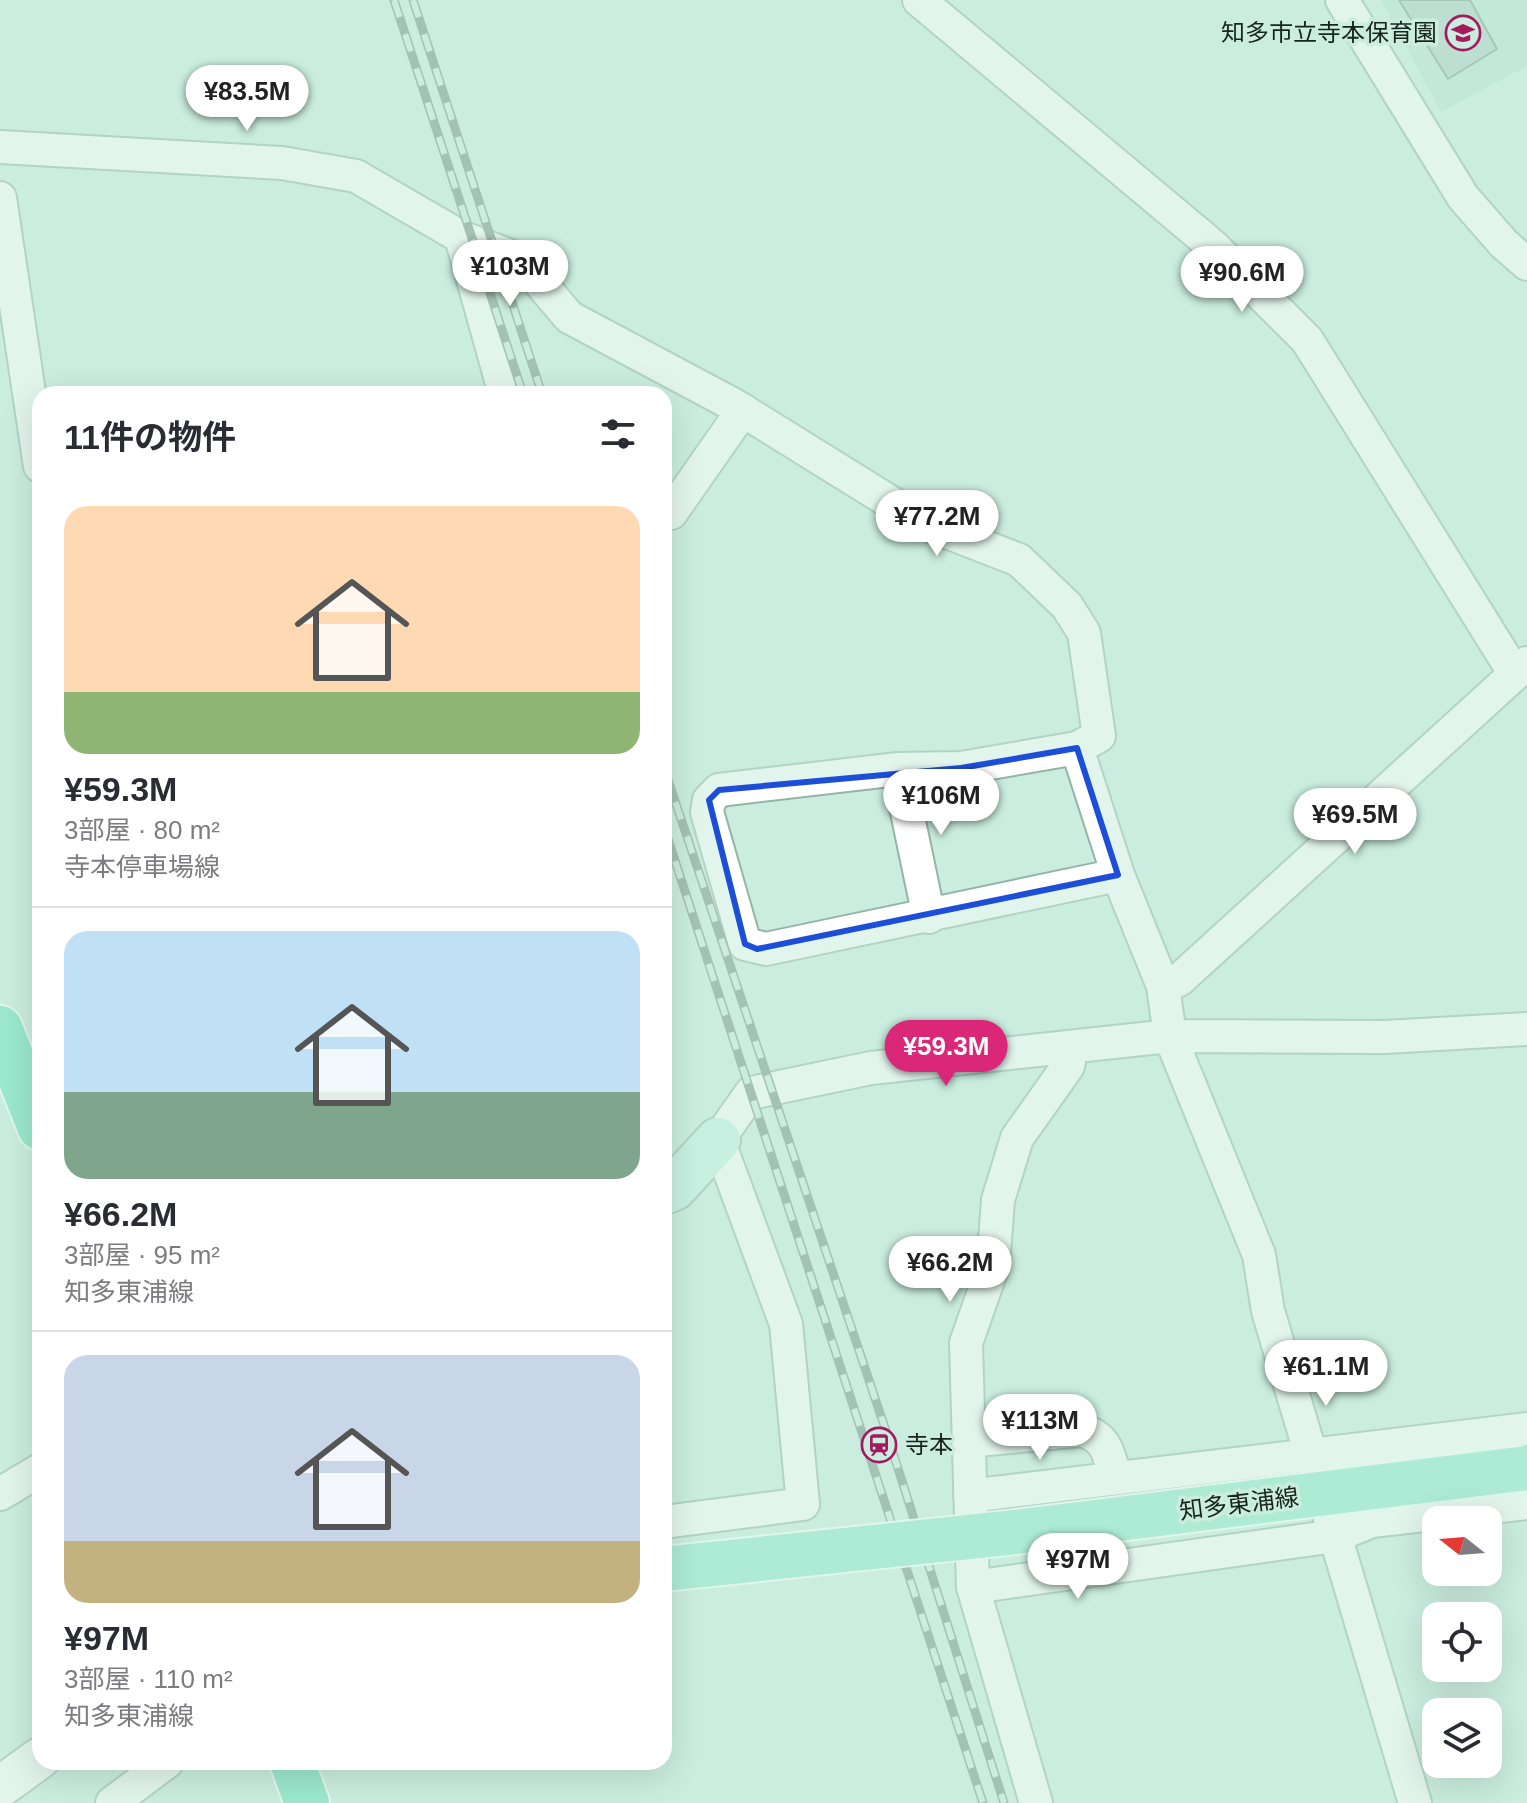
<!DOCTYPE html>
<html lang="ja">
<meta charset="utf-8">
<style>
body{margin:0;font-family:Helvetica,"Noto Sans JP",sans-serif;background:#f2f2f3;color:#2b2b33;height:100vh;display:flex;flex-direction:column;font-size:30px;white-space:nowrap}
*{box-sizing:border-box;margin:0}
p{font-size:26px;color:#7c7c81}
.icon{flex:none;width:44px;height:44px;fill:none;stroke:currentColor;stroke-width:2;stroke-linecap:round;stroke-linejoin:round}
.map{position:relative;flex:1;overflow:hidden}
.side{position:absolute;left:32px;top:386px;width:640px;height:1384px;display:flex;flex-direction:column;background:#fff;border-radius:24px;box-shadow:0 8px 32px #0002}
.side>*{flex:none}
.needle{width:52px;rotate:287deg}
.buttons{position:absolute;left:1422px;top:1506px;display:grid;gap:16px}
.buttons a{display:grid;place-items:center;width:80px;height:80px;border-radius:16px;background:#fff;box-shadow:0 8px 32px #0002;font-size:40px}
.price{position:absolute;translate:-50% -68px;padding:0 18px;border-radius:28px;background:#fff;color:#222;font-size:26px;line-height:52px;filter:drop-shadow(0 2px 4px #0008)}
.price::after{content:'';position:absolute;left:50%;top:48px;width:24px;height:18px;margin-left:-12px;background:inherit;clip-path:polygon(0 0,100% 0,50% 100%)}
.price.active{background:#db2777;color:#fff}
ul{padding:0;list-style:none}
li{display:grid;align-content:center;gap:16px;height:424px;padding:0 32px}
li+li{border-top:2px solid #e1e1e2}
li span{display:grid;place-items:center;height:248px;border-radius:24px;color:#555}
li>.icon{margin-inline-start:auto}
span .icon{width:144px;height:144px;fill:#fffc;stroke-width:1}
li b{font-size:34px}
h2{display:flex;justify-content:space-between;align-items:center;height:96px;padding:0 32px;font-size:34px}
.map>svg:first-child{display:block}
.built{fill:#b8e3d1}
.building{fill:#adcfc0;stroke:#7a9b8e;stroke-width:2}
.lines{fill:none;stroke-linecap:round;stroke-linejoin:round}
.minor-casing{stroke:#93b5a7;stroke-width:36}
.tertiary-casing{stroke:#93b5a7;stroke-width:44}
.secondary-casing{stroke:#93b5a7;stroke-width:48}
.trunk-casing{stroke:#fff;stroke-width:48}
.minor{stroke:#fff;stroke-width:32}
.tertiary{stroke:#fff;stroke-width:40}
.secondary{stroke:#c4f4e6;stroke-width:44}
.trunk{stroke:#62e2bb;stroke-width:44}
.rail-casing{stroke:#758d83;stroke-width:9}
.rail{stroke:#cbeddf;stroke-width:6;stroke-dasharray:18;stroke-linecap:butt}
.primary-bridge-casing{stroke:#fff;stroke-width:48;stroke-linecap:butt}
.primary-bridge{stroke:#89e9cc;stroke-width:44}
.marked{fill:none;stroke:#1d4ed8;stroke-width:6;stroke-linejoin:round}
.labels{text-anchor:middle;stroke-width:7;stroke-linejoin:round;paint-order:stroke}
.poi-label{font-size:24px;fill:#16231e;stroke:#cbeddf;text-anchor:end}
.street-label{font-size:24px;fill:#16231e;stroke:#cbeddf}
</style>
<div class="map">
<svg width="1527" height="1803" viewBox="0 0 1527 1803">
<rect width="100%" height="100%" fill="#cbeddf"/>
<path class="built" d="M1381,0H1527V66L1441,112Z"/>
<path class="building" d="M1399,0H1470L1497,49L1448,79Z"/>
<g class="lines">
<g class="minor-casing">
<path id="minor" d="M919,0L1213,246L1307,340L1515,674
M1342,0L1463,197L1504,244L1527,264
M0,147L282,163L356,176L461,237L521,260L569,317L734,405L924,523L1019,560L1067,606L1084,633L1099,736L1077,748L1118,875L1163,986L1170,1036L1259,1255L1268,1311L1415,1803
M0,198L40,466
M461,237L505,394
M671,513L743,410
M1077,748L961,768L898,769L719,790L709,800L707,812L745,944L766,949L1118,875
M898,769L929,917
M1163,986L1179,980L1527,663
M968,1441L1081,1430C1107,1437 1109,1454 1115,1478
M0,1494L40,1470
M970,1496L1527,1429
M664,1522L803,1504L786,1324L718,1140L751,1093L871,1068L1170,1036L1385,1037L1527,1029
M973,1587L966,1343L993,1266L998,1200L1017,1138L1068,1066L1072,1047
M112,1803L167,1762
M1036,1803L973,1587L1335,1536L1372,1521L1527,1503"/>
</g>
<g class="tertiary-casing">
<path id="tertiary" d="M0,1787L40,1758"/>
</g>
<g class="secondary-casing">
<path id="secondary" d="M664,1192L674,1188L718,1140"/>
</g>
<g class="trunk-casing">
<path id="trunk" d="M0,1028L40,1128
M292,1762L307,1803"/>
</g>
<use href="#minor" class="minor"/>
<use href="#tertiary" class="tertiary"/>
<use href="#secondary" class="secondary"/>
<use href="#trunk" class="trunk"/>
<g class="rail-casing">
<path id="rail" d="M394,0L523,394
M413,0L542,394
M664,768L889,1440L1004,1803
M664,827L983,1803"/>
</g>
<use href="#rail" class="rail"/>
<g class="primary-bridge-casing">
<path id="primary-bridge" d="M664,1569L1007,1533L1527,1468"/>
</g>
<use href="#primary-bridge" class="primary-bridge"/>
</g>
<path d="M0 0H1527V1803H0ZM1077,748L1118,875L757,949L745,944L709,800L719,790L961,768Z" fill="#cbeddf" fill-opacity=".55" fill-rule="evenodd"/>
<path class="marked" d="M1077,748L1118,875L757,949L745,944L709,800L719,790L961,768Z"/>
<defs>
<g id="school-ring" transform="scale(1.8)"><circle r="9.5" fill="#cbeddf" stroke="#a5195e" stroke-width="1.5"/><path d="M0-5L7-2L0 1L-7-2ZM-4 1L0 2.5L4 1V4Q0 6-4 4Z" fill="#a5195e"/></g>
<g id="station-ring" transform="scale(1.8)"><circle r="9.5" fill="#cbeddf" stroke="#a5195e" stroke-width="1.5"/><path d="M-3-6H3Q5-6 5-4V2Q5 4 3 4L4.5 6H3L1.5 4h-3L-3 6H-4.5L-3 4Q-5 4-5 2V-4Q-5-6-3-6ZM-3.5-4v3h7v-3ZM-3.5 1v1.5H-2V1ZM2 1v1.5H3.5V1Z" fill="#a5195e"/></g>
</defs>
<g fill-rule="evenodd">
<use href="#school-ring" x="1463" y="33"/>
<use href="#station-ring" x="879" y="1445"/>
</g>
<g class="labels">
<g class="poi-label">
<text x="1437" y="41">知多市立寺本保育園</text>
<text x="905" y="1453" text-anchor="start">寺本</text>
</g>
<g class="street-label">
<text transform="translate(1239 1504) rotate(-7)" y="8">知多東浦線</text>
</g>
</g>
</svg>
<div class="buttons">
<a><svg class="needle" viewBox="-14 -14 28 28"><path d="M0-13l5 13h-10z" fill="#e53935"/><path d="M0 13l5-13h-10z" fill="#7c7c81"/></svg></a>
<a><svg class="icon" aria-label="locate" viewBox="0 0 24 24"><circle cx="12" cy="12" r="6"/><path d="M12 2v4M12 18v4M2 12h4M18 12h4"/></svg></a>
<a><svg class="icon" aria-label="layers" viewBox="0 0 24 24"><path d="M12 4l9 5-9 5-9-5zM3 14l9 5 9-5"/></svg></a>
</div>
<b class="price" style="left:247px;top:133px">¥83.5M</b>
<b class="price" style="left:510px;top:308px">¥103M</b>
<b class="price" style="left:1242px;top:314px">¥90.6M</b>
<b class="price" style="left:937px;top:558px">¥77.2M</b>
<b class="price" style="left:941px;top:837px">¥106M</b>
<b class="price" style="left:1355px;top:856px">¥69.5M</b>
<b class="price active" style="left:946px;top:1088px">¥59.3M</b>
<b class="price" style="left:950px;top:1304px">¥66.2M</b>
<b class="price" style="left:1326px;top:1408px">¥61.1M</b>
<b class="price" style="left:1040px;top:1462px">¥113M</b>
<b class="price" style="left:1078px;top:1601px">¥97M</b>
<section class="side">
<h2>11件の物件<svg class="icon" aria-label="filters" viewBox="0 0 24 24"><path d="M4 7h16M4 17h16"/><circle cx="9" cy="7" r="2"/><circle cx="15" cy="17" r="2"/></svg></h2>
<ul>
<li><span style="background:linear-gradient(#ffd9b3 75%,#8fb573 0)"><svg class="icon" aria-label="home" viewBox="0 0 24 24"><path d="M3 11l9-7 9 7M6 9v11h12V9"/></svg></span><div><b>¥59.3M</b><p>3部屋 · 80 m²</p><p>寺本停車場線</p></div></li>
<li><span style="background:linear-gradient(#bfe0f5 65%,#7fa58c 0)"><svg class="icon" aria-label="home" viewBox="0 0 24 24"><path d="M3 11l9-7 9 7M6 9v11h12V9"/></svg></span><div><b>¥66.2M</b><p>3部屋 · 95 m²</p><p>知多東浦線</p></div></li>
<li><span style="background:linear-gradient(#c9d6e8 75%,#c2b280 0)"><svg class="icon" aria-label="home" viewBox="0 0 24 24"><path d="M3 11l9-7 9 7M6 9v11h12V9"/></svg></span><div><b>¥97M</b><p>3部屋 · 110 m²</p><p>知多東浦線</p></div></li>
</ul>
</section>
</div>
